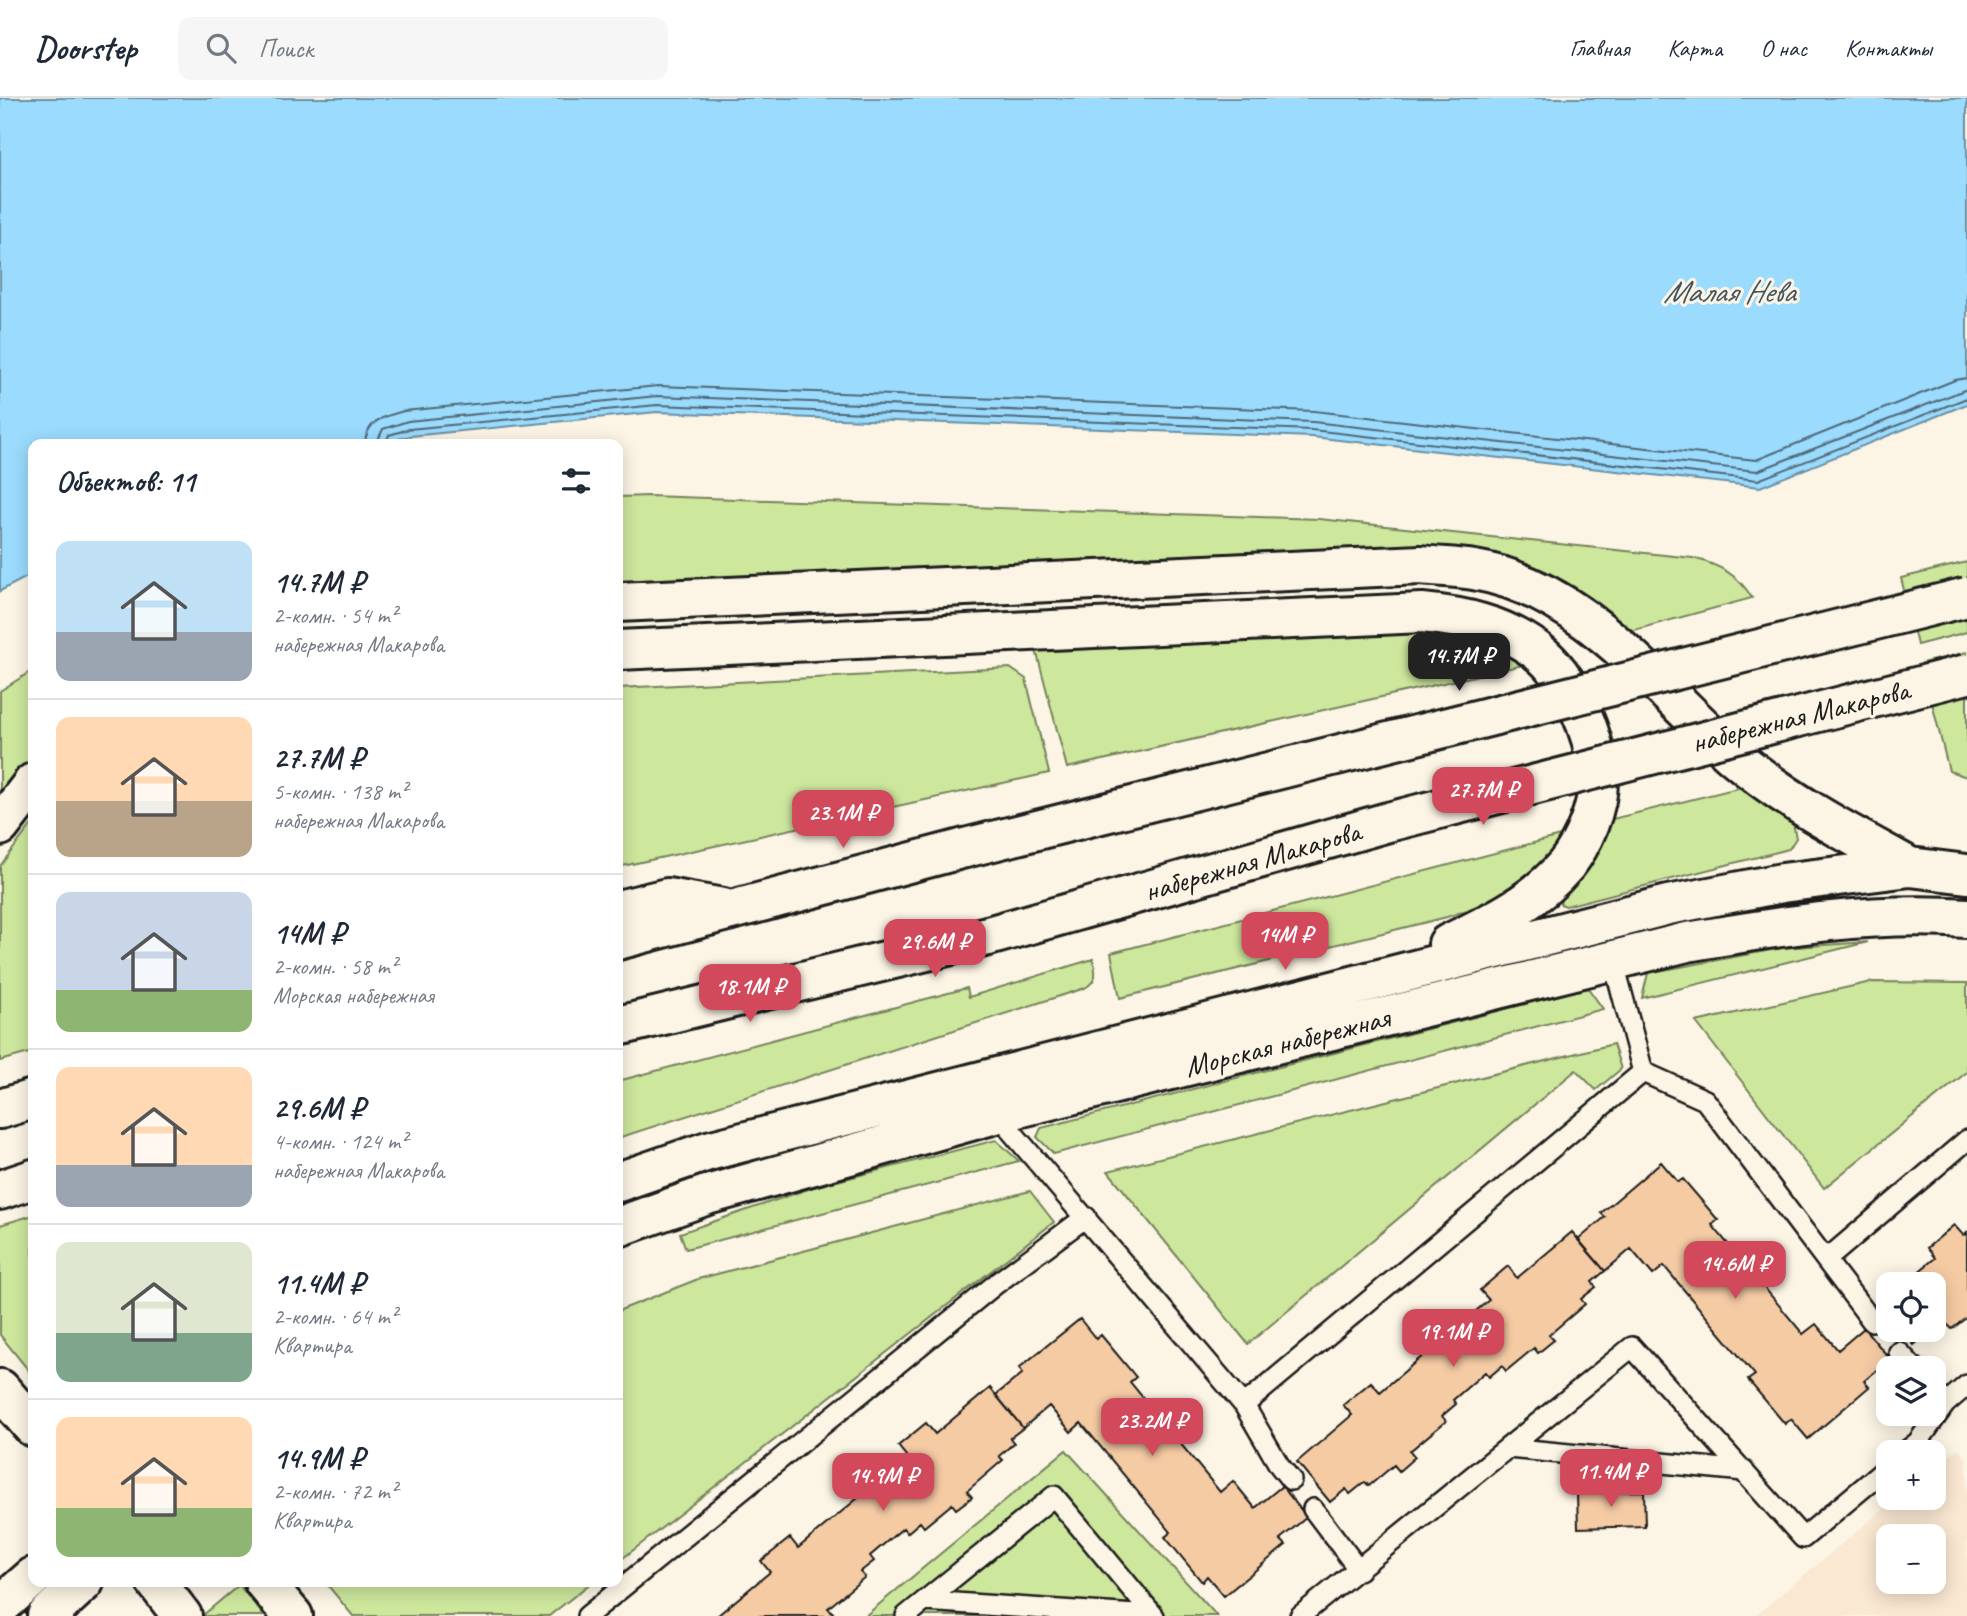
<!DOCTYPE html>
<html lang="ru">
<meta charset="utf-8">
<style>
body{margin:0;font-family:Caveat,sans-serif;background:#f6f6f7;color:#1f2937;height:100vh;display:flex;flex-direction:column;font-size:26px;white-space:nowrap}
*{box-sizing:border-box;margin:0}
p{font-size:23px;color:#747a83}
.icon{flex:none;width:38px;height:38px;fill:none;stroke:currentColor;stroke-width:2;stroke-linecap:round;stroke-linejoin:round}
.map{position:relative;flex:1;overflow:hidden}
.details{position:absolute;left:28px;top:341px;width:595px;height:1148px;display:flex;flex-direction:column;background:#fff;border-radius:14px;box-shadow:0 4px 18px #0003}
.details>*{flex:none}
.buttons{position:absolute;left:1876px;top:1174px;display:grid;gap:14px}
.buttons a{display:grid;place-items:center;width:70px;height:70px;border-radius:14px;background:#fff;box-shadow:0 4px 18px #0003;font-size:35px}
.price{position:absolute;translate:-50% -60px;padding:0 16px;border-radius:14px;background:#d1495b;color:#fff;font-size:23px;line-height:46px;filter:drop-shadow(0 2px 4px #0008)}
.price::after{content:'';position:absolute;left:50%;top:42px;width:21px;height:16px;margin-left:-10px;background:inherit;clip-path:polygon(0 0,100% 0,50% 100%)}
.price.selected{background:#222;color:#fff}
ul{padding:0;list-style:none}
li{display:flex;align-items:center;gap:21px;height:175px;padding:0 28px}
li+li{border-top:2px solid #e0e1e3}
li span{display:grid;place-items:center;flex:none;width:196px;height:140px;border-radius:14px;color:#555}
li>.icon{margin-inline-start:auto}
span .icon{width:84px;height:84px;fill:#fffc;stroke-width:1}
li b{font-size:30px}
h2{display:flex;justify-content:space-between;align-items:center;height:84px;padding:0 28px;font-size:30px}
header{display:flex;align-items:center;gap:42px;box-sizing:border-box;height:98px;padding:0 35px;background:#fff;border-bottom:2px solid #e0e1e3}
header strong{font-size:33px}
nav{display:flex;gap:38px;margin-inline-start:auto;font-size:24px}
.search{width:490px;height:63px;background:#f6f6f7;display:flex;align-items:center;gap:18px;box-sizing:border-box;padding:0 24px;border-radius:14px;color:#747a83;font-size:26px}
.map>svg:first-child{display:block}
.built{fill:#fae8d2;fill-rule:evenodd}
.green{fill:#cde79d;stroke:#74825c;stroke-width:2}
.water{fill:#9bdbfd;stroke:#688fa3;stroke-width:2}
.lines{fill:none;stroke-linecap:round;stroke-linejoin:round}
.shore{stroke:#4f6876;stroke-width:2}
.building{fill:#f5cba4;stroke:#1c1c1c;stroke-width:2}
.lane-casing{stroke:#1c1c1c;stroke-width:24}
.street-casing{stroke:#1c1c1c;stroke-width:44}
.secondary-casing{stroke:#1c1c1c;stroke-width:44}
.lane{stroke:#fcf5e5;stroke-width:19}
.street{stroke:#fcf5e5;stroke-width:38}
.secondary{stroke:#fcf5e5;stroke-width:38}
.secondary-bridge-casing{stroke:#1c1c1c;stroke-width:44;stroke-linecap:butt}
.secondary-bridge{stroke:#fcf5e5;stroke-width:38}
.labels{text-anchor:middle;stroke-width:6;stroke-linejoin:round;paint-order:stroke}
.street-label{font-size:30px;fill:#1c1c1c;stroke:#fcf5e5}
.water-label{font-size:32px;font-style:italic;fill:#425560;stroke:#fcf5e5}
</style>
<header>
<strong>Doorstep</strong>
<div class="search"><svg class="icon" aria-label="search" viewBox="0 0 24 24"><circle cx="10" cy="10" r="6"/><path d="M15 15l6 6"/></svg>Поиск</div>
<nav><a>Главная</a><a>Карта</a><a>О нас</a><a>Контакты</a></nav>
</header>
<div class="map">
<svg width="1967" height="1518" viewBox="0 0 1967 1518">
<rect width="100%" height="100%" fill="#fcf5e5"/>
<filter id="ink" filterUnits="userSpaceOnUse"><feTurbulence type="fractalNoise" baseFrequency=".0143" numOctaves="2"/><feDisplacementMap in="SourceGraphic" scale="14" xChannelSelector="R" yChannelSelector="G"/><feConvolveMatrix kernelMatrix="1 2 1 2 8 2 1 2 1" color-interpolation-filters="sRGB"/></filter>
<g filter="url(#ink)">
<path class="built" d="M1958,1350L1967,1361V1518H1755L1897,1400H1934V1370ZM1888,1438H1934V1484H1888Z"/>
<path class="green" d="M649,398L1319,421L1693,460C1719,467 1738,476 1752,500L1627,534L1426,449L1318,451L618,484V399Z
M1967,464V534L1917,547L1901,480Z
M1421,532C1466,536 1485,543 1523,567L1067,670L1036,552Z
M1967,554V679L1949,673L1922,565Z
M1010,570L1026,581L1049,675L618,769V590Z
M33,572V657L0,701V593Z
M1742,689L1793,725L1796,740L1789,751L1566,808L1560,806L1562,799L1582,776L1608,722Z
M33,725V954L0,963V768Z
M1564,737C1530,783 1501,801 1447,819L1120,900L1111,855Z
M1868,844L1642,900L1648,875L1782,850Z
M1093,861C1096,875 1098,882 1085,890L618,1040V983L967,890L969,899Z
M1871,884L1967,885V974L1824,1090L1696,924Z
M1588,890L1603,911L1054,1056L1037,1039L1041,1030Z
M1613,946L1621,971L1596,992L1576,972L1248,1246L1108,1073Z
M996,1042L1019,1063L686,1151L680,1135L814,1089Z
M1030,1093L1054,1124L618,1464V1213L698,1181Z
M33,1117V1278L0,1237V1127Z
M1066,1352L1217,1518H865Z
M325,1484H592L549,1518H353Z
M239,1487L264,1518H202Z"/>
<path class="water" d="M0,0H1967V306L1760,389L1312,339L657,314L410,338L381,346H33V476L0,493Z"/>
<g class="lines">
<path class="shore" d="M365,346C366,323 384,318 404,313L658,288L1314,313L1756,362L1955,282L1967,280
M376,346L383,331L408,323L657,298L1313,324L1757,373L1967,291
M385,346L389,337L409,331L657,307L1312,332L1758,382L1967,300"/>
</g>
<path class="building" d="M1661,1064L1678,1084L1683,1081L1718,1122L1712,1127L1803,1236L1816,1226L1838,1252L1864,1230L1890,1261L1864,1283L1869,1289L1808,1341L1791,1321L1785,1326L1748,1282L1755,1277L1664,1168L1653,1177L1631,1151L1605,1173L1578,1142L1605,1119L1601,1115Z
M1954,1127L1963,1137L1967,1134V1219L1952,1231L1948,1227L1933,1239L1929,1234L1914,1247L1901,1232H1934V1186H1904L1935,1160L1927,1150Z
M1572,1134L1605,1173L1592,1184L1596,1189L1581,1201L1585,1206L1549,1237L1554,1242L1538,1255L1534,1250L1506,1273L1502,1268L1489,1279L1485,1274L1453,1302L1456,1306L1442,1318L1446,1323L1410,1353L1415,1359L1399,1373L1394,1367L1369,1388L1365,1384L1350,1396L1346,1391L1330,1404L1297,1364L1352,1317L1343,1307L1371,1284L1380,1294L1489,1202L1480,1192L1508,1168L1517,1180Z
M1080,1221L1096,1241L1101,1237L1136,1279L1130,1284L1220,1394L1233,1383L1255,1410L1282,1388L1307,1419L1280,1441L1286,1447L1224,1498L1207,1478L1202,1484L1165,1439L1171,1434L1081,1325L1071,1334L1049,1308L1023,1330L996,1297L1023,1275L1019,1270Z
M990,1290L1023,1330L1010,1340L1014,1345L999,1358L1003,1362L967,1393L972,1399L956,1411L952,1406L924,1429L920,1424L907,1435L903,1430L870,1458L874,1463L860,1474L865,1479L828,1510L833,1515L829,1518H717L770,1474L761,1463L775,1452L790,1440L798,1450L907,1359L898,1348L926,1325L935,1336Z
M1644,1393L1645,1428L1578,1430L1577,1395Z"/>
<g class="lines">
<g class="lane-casing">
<path id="lane" d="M1613,862L1643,974L1705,1002L1872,1223
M1006,1013L1011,1033L1244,1307L1279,1367L1291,1382
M1826,1162L1967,1042
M1899,1254L1914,1270
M1244,1307L1643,974
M1508,1350L1744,1373
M1905,1354L1918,1344L1945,1306L1967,1287
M1313,1411L1359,1472
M925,1503L1151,1518
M587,1518L997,1185L1086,1119
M906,1518L1054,1398L1154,1518
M1300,1518L1632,1249L1803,1440L1888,1369"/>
</g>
<g class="street-casing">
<path id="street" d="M156,1484L182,1518
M264,1484L293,1518"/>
</g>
<g class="secondary-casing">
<path id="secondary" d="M618,504L1421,467C1439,469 1457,469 1474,472C1584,490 1656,590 1735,659C1788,704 1849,736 1910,769
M618,552L1422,515C1463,519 1502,527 1536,552C1571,578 1597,640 1598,683C1598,710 1583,746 1566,767C1534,805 1491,825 1448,846
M0,728L33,685
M618,812L667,800L723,810
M618,842L965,750
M618,928L988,838
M0,1011L33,1001
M618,1084L708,1053L1668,807L1782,785L1910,769L1967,776
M0,1092L33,1081
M618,1129L707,1097L1006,1013L1687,844C1780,828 1873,813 1967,820
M0,1291L33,1329
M0,1508L33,1479
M47,1518L84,1484"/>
</g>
<use href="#lane" class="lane"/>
<use href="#street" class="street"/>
<use href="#secondary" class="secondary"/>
<g class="secondary-bridge-casing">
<path id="secondary-bridge" d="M965,750L1967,499
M988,838L1388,724L1967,576"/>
</g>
<use href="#secondary-bridge" class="secondary-bridge"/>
</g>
</g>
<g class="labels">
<g class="street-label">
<text transform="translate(1800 618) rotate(-14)" y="10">набережная Макарова</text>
<text transform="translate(1252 763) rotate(-16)" y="10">набережная Макарова</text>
<text transform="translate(1287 944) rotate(-14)" y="10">Морская набережная</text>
</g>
<g class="water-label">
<text x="1729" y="204">Малая Нева</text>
</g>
</g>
</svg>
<div class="buttons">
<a><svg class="icon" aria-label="locate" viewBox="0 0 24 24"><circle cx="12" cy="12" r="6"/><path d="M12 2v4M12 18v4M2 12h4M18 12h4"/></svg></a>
<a><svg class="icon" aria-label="layers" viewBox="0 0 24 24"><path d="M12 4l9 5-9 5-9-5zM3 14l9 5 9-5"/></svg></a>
<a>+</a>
<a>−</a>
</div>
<b class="price selected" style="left:1459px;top:595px">14.7M ₽</b>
<b class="price" style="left:1483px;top:729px">27.7M ₽</b>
<b class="price" style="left:843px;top:752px">23.1M ₽</b>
<b class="price" style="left:1285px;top:874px">14M ₽</b>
<b class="price" style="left:935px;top:881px">29.6M ₽</b>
<b class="price" style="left:750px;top:926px">18.1M ₽</b>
<b class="price" style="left:1735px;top:1203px">14.6M ₽</b>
<b class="price" style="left:1453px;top:1271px">19.1M ₽</b>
<b class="price" style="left:1152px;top:1360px">23.2M ₽</b>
<b class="price" style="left:1611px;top:1411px">11.4M ₽</b>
<b class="price" style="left:883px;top:1415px">14.9M ₽</b>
<section class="details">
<h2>Объектов: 11<svg class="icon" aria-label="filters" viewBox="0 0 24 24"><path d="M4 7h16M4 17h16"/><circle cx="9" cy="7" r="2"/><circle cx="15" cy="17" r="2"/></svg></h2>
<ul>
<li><span style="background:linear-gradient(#bfe0f5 65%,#9aa5b1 0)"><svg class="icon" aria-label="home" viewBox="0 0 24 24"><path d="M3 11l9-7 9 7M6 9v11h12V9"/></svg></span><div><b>14.7M ₽</b><p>2-комн. · 54 m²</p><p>набережная Макарова</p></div></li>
<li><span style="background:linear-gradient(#ffd9b3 60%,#b9a48a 0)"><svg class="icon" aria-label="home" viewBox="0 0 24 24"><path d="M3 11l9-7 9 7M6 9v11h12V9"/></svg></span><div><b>27.7M ₽</b><p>5-комн. · 138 m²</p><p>набережная Макарова</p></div></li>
<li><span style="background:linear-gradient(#c9d6e8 70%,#8fb573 0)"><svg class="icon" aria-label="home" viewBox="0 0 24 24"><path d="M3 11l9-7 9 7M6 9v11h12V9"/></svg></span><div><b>14M ₽</b><p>2-комн. · 58 m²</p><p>Морская набережная</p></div></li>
<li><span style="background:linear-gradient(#ffd9b3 70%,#9aa5b1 0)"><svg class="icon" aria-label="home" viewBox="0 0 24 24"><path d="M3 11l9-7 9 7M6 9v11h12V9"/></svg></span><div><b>29.6M ₽</b><p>4-комн. · 124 m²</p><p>набережная Макарова</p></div></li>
<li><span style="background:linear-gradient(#dfe7d0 65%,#7fa58c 0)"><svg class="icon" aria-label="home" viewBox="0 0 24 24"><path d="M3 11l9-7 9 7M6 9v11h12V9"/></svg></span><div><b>11.4M ₽</b><p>2-комн. · 64 m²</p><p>Квартира</p></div></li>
<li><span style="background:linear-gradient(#ffd9b3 65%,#8fb573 0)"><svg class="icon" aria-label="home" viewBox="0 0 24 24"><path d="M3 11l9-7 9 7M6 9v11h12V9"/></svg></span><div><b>14.9M ₽</b><p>2-комн. · 72 m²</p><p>Квартира</p></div></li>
</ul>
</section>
</div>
